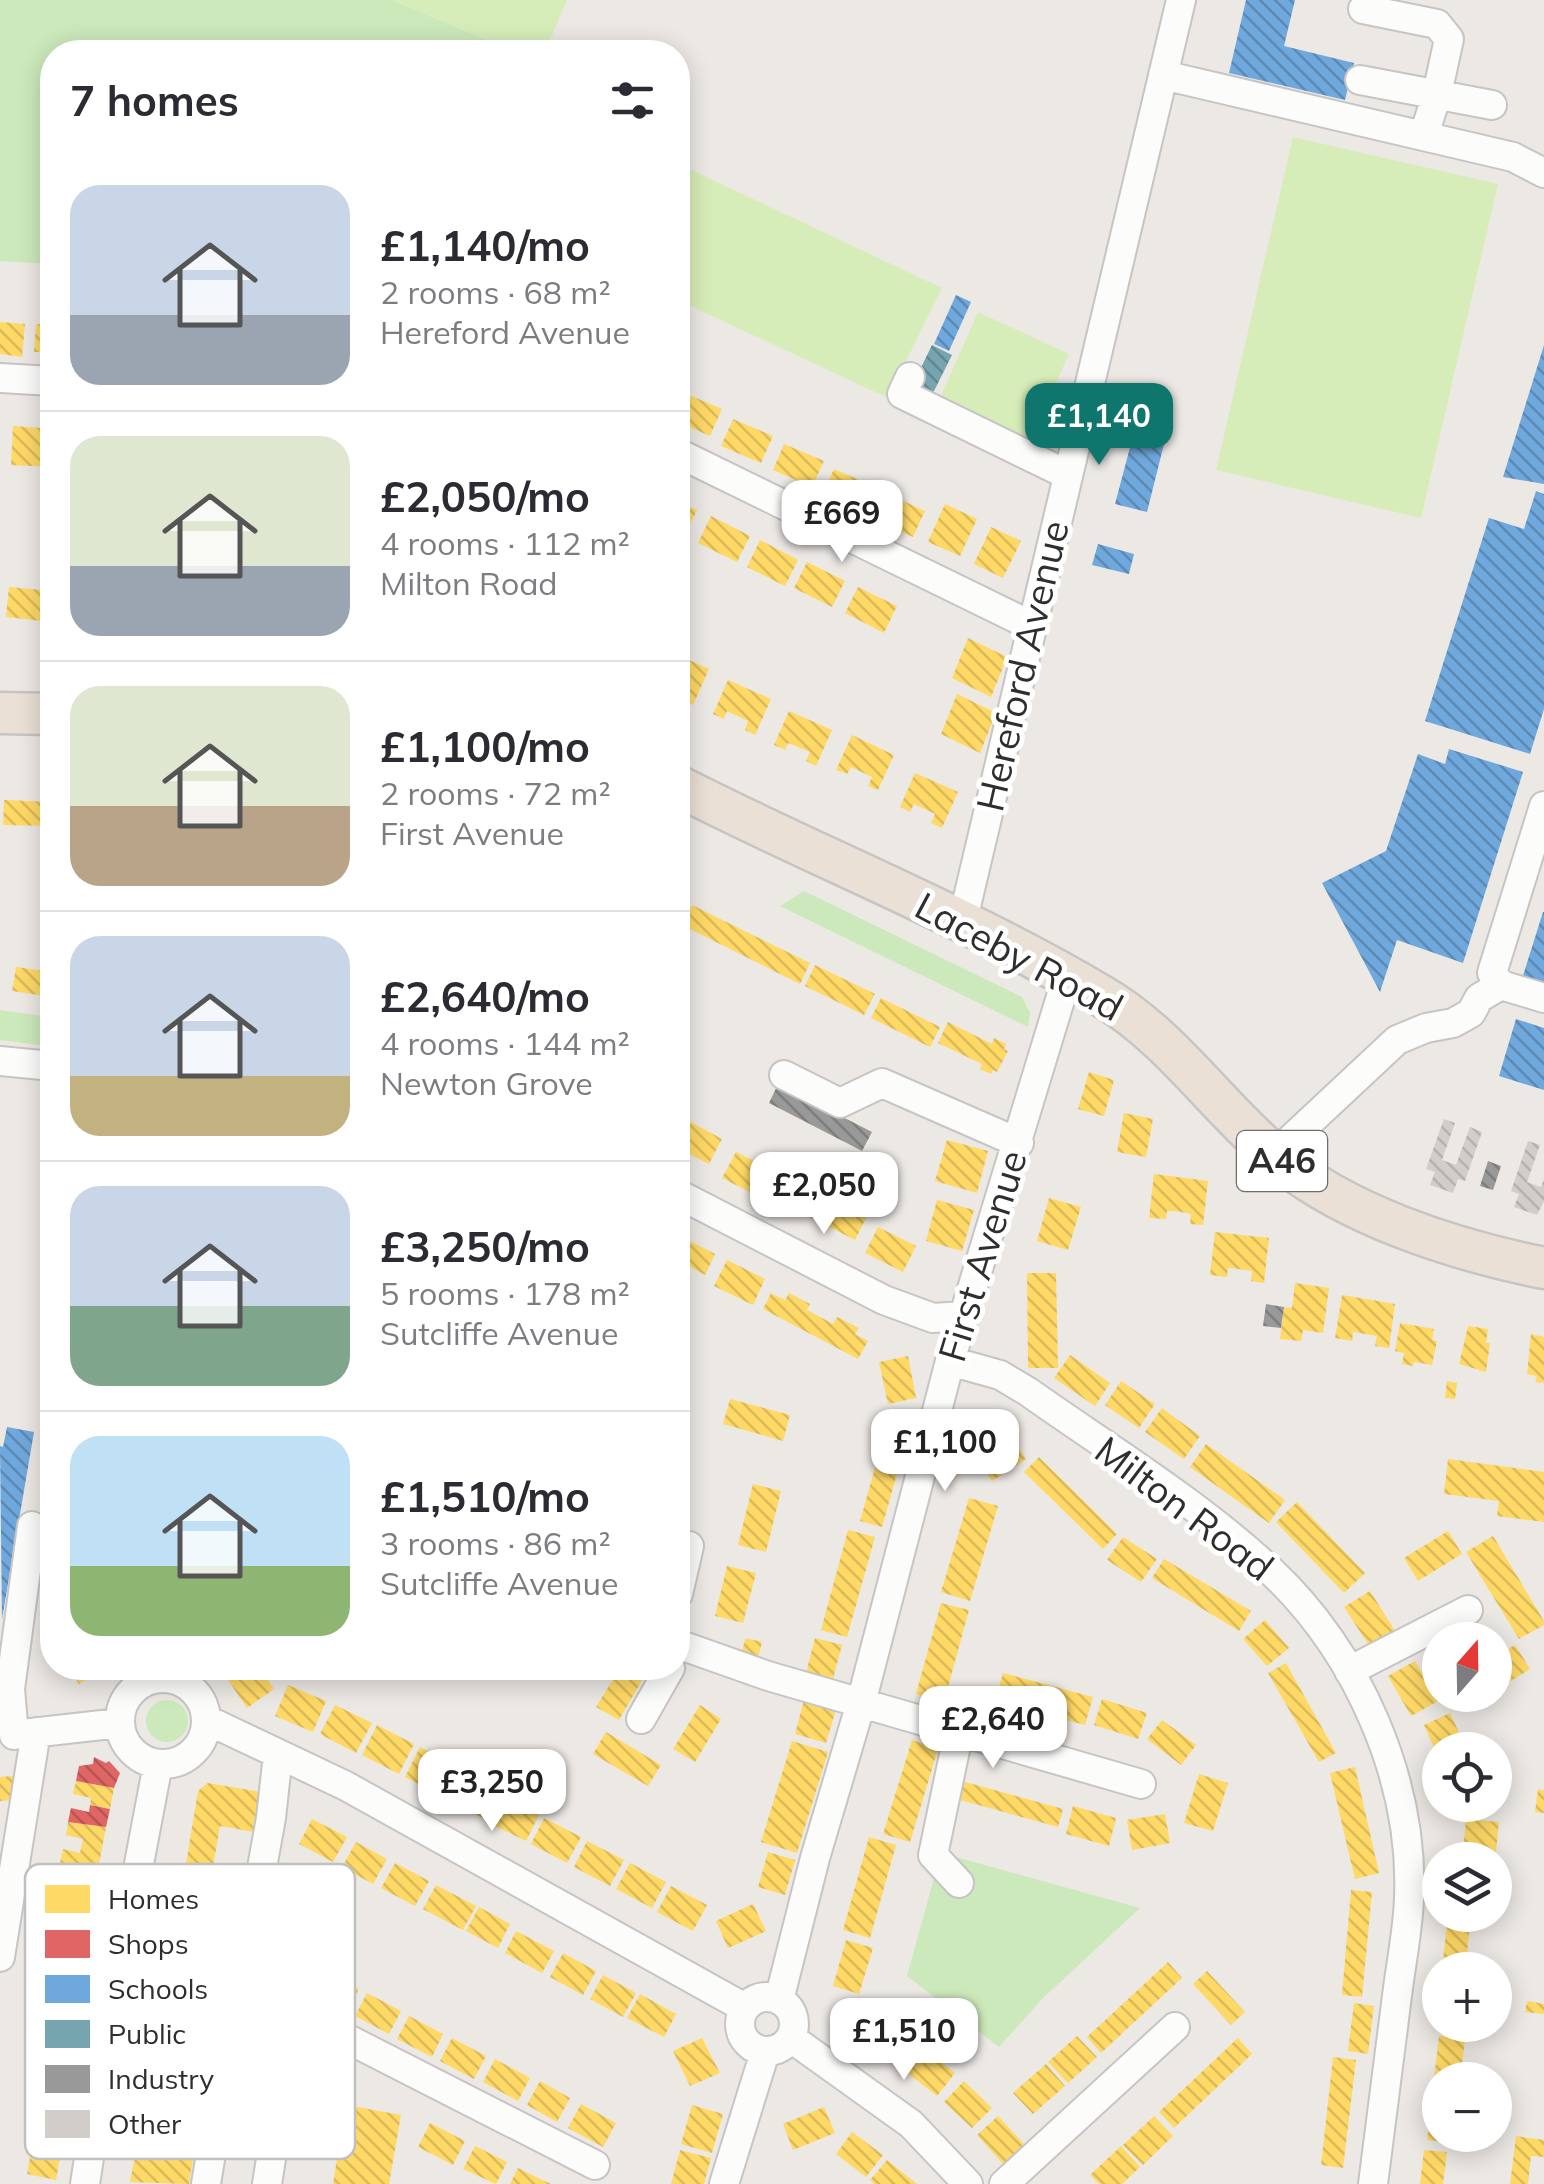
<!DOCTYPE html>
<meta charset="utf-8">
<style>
body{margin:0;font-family:Mulish,sans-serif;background:#f2f2f3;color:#2b2b33;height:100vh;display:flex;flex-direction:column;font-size:38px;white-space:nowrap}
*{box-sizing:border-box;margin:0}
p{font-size:32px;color:#7c7c81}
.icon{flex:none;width:55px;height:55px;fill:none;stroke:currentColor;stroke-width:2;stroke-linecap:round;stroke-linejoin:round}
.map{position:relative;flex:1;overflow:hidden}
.sheet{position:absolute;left:40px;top:40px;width:650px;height:1640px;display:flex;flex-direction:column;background:#fff;border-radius:40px;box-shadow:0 5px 25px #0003}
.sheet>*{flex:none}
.needle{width:65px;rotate:20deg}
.controls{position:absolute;left:1422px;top:1622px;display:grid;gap:20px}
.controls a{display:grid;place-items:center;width:90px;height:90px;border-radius:50%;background:#fff;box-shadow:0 5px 25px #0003;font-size:50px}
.price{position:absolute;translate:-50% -85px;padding:0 22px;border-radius:20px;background:#fff;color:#222;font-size:32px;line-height:65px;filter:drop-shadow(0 2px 5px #0008)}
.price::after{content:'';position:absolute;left:50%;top:60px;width:30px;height:22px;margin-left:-15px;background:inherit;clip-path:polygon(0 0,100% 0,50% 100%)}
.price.on{background:#0f766e;color:#fff}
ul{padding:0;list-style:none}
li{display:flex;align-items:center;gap:30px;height:250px;padding:0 30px}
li+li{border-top:2px solid #e1e1e2}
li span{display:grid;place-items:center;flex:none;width:280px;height:200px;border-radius:30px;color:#555}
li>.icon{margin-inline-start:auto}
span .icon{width:120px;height:120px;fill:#fffc;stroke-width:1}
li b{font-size:42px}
h2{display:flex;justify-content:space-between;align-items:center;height:120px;padding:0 30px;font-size:42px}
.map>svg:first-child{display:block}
.grass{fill:#cce9bb}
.pitch{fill:#d7edb9}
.homes{fill:url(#homes-back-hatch)}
.shops{fill:url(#shops-back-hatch)}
.schools{fill:url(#schools-back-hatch)}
.public{fill:url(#public-back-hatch)}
.industry{fill:url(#industry-back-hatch)}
.building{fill:url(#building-back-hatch)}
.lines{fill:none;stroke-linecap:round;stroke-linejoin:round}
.minor-casing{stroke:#c6c4c5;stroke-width:32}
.highway-casing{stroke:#c6c5c4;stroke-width:45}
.minor{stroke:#fcfcfb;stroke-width:28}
.highway{stroke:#eae0d5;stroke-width:40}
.labels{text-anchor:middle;stroke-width:10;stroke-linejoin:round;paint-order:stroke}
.shield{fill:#fff;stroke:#6d6d6d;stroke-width:2.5}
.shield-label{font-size:35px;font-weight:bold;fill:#2e2e2e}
.street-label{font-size:38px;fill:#2e2e2e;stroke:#fff}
.key{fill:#fff;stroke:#c0c0c0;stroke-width:2.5}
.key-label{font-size:28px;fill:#2e2e2e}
</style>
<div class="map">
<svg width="1544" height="2184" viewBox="0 0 1544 2184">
<defs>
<pattern id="homes-back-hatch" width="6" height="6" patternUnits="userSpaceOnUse" patternTransform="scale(2.5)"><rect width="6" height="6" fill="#ffd966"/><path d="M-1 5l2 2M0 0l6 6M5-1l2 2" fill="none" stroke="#dbbb59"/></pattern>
<pattern id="shops-back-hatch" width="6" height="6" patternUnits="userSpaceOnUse" patternTransform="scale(2.5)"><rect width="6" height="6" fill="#e06666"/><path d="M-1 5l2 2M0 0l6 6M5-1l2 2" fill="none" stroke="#b65454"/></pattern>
<pattern id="schools-back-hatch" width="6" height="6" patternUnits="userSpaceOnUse" patternTransform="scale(2.5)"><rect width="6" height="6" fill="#6fa8dc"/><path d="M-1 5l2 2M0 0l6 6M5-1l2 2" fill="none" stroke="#5c89b3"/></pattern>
<pattern id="public-back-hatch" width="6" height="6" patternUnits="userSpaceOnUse" patternTransform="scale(2.5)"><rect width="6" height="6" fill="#76a5af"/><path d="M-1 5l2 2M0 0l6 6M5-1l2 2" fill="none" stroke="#61878f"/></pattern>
<pattern id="industry-back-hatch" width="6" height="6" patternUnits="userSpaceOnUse" patternTransform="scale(2.5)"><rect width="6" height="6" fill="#999"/><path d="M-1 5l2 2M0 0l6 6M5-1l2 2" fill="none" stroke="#7d7d7d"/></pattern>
<pattern id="building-back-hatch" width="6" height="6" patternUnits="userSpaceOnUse" patternTransform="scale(2.5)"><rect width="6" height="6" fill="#d1ceca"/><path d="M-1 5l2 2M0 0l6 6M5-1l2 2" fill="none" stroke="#b4b1ae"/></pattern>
</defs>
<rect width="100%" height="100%" fill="#ece8e4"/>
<path class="grass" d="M0,0H392L516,52H52V264L0,261Z
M804,891L1022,997L1030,1013L1028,1027L780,906Z
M0,1010L50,1017L48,1046L0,1040Z
M146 1721a21 21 0 1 1 42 0a21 21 0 1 1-42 0Z
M941,1853L1140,1908L1043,1998L999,2047L907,1976Z"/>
<path class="pitch" d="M392,0H567L545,52H516Z
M1293,137L1498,184L1421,518L1216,470Z
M681,165L942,288L888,398L678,300V174Z
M978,312L1069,354L1025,451L935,409Z"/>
<path class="homes" d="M0,322L25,324L22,357L0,354Z
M36,324L52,325V359H41V352H34Z
M682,392L722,409L710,436L678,422V403Z
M733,419L773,436L761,463L721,446Z
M13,426L52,429V467L11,465Z
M784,444L824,461L812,487L773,470Z
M834,469L873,486L862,513L822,495Z
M886,493L925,511L913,537L874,520Z
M678,501L697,510L684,536L678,533Z
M945,504L977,519L960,556L928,542Z
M711,516L750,536L737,562L698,543Z
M991,527L1021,541L1003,578L974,564Z
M760,540L798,560L785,586L747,567Z
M807,562L845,581L832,607L794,588Z
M9,587L52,591L51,622L6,617Z
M858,587L897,606L884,633L845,613Z
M968,638L1007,657L991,697L952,678Z
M678,655L709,669L693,705L682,700L686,691L678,688Z
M728,680L771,699L755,735L745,730L748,721L727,711L724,719L713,714Z
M957,694L996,713L980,753L941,734Z
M789,711L832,730L816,766L806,761L810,752L788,743L785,750L774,745Z
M852,735L894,755L878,790L868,786L872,777L851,767L847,774L836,770Z
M915,773L958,792L942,828L931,823L935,814L914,804L910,812L900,807Z
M4,800L52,802L51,826L3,825Z
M678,888L689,893L678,916Z
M692,905L810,963L800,984L682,925Z
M815,965L875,994L864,1015L805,986Z
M16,967L52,972V997L12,991Z
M881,998L940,1027L930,1047L871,1018Z
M948,1022L992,1044L994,1038L1006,1044L1004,1049L1008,1051L997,1072L993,1070L991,1074L980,1069L982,1064L938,1043Z
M1089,1072L1114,1080L1104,1116L1078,1109Z
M1124,1113L1153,1119L1146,1157L1117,1152Z
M678,1115L722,1139L709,1164L678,1148Z
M947,1140L988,1151L977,1193L935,1181Z
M736,1152L774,1171L760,1197L722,1178Z
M1154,1174L1208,1181L1203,1225L1190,1224L1191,1214L1176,1211H1167L1166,1219L1149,1218Z
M792,1175L868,1214L855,1240L779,1201Z
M1049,1198L1081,1207L1068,1250L1037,1241Z
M937,1200L974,1210L962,1251L926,1241Z
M878,1227L916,1246L903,1272L865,1253Z
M1215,1232L1269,1238L1264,1283L1251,1281L1252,1271L1238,1269L1228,1268L1227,1277L1210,1275Z
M678,1235L715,1254L705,1275L678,1260Z
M727,1260L765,1279L753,1305L714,1286Z
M1027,1273H1056L1058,1368H1028Z
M1295,1283L1329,1288L1323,1333L1303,1330L1301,1341L1280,1339L1284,1307L1292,1308Z
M771,1293L785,1300L789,1293L810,1304L807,1310L833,1324L837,1317L859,1328L855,1334L868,1341L858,1359L763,1309Z
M1342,1295L1395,1304L1389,1348L1375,1346L1377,1336L1353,1332L1352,1341L1335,1338Z
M1400,1323L1434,1329L1432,1340L1437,1341L1432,1365L1414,1362L1413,1366L1402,1364L1404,1353L1395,1351Z
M1468,1326L1488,1329L1486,1343H1490L1486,1372L1459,1364Z
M1531,1334L1544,1337V1383L1535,1382L1537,1376L1527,1374Z
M1070,1355L1110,1383L1095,1406L1054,1378Z
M908,1356L916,1398L888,1404L879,1362Z
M1121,1381L1155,1404L1139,1428L1105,1405Z
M1447,1381L1457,1383L1455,1399L1445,1398Z
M730,1399L790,1415L783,1441L723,1424Z
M1162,1408L1200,1436L1184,1459L1145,1432Z
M889,1418L911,1424L882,1527L860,1521Z
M1011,1437L1026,1459L992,1481L977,1459Z
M1206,1444L1285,1500L1269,1523L1190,1467Z
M1039,1457L1117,1534L1103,1549L1024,1472Z
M1448,1459L1544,1472V1522L1497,1516L1499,1501L1444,1494Z
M753,1484L781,1491L766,1552L738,1545Z
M969,1498L998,1506L970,1601L941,1592Z
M1297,1502L1365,1573L1344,1593L1276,1522Z
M848,1530L875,1537L847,1637L821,1630Z
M1448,1531L1462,1554L1418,1581L1404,1558Z
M1493,1536L1544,1621V1625L1519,1639L1466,1552Z
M1123,1537L1157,1559L1141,1582L1107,1560Z
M1164,1559L1251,1611L1239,1631L1152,1578Z
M727,1566L756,1573L743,1623L715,1616Z
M1370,1591L1395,1631L1370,1647L1344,1607Z
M941,1603L969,1610L944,1702L916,1694Z
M1265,1620L1289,1648L1267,1666L1243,1639Z
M746,1638L762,1642L758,1658L741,1653Z
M815,1638L842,1645L833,1679L806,1673Z
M1515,1645L1530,1669L1495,1691V1657Z
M1415,1661L1438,1701L1411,1716L1388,1676Z
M1286,1663L1336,1753L1319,1762L1268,1673Z
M68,1668H106L79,1684Z
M233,1668H260L274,1689L247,1708L224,1674Z
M620,1668H631L645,1675L619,1720L596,1707Z
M1003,1673L1093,1697L1085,1725L995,1701Z
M288,1685L326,1701L313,1732L275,1716Z
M1102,1699L1147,1713L1138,1739L1094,1725Z
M804,1700L836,1709L826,1743L795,1734Z
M335,1705L372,1723L356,1753L320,1734Z
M700,1705L721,1719L695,1762L673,1749Z
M1450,1713L1467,1750H1440V1761L1424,1725Z
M1162,1720L1196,1745L1181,1765L1147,1739Z
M377,1725L414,1744L399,1774L362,1755Z
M606,1732L661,1765L648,1786L593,1754Z
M912,1740L938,1749L910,1842L883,1834Z
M792,1741L828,1752L797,1853L761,1842Z
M420,1747L456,1766L441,1796L405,1777Z
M1355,1767L1379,1873L1355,1879L1330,1773Z
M1199,1774L1228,1783L1213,1831L1184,1823Z
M14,1776L16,1800L0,1801V1777Z
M464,1776L500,1794L487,1820L450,1802Z
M958,1780L1063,1809L1058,1827L953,1798Z
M76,1781L114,1788L110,1809L90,1805L91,1798L73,1794Z
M208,1783L261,1792L254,1832L220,1826L191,1995L165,1991L198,1791Z
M1538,1789L1544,1790V1813L1535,1812Z
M503,1796L539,1815L526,1841L489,1823Z
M1073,1806L1116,1818L1109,1846L1066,1834Z
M1165,1814L1170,1843L1132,1850L1127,1820Z
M544,1818L581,1837L567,1863L531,1844Z
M312,1819L347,1837L333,1862L299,1844Z
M1466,1819L1499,1822L1495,1860H1462Z
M68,1822L106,1827L98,1870L60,1863L63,1849L80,1853L83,1839L66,1835Z
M869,1837L896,1845L870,1938L843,1930Z
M587,1841L624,1860L610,1886L574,1867Z
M356,1842L387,1859L373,1884L342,1867Z
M768,1852L795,1860L785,1895L758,1887Z
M395,1863L429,1881L415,1906L381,1888Z
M630,1863L666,1882L652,1908L616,1889Z
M436,1885L476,1906L463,1930L423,1909Z
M671,1886L707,1905L693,1931L657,1912Z
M1351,1890L1372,1892L1362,1997L1342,1995Z
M753,1904L766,1931L728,1948L716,1921Z
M479,1907L510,1924L498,1948L466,1931Z
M1447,1923L1470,1925L1465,1970H1442Z
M516,1931L554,1951L542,1973L505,1953Z
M846,1940L873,1948L859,1994L833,1986Z
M563,1953L596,1971L583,1995L550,1977Z
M1168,1962L1182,1978L1101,2053L1087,2037Z
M1207,1971L1245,2012L1231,2025L1193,1984Z
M325,1972L359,1989L347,2012L314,1994Z
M603,1975L636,1993L623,2017L590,1999Z
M367,1993L401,2011L389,2034L355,2016Z
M640,1994L676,2014L664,2037L627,2018Z
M1527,2001L1544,2004V2014L1525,2012Z
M861,2002L921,2046L903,2070L844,2026Z
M1354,2003L1374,2006L1368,2054L1348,2051Z
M1438,2006L1440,2025H1458L1457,2031L1435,2028Z
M409,2016L443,2034L432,2057L397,2039Z
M1077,2036L1097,2057L1068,2083L1048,2062Z
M1439,2036L1465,2039L1460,2080H1440V2135H1454L1453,2143L1427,2140Z
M452,2038L486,2056L474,2079L440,2061Z
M702,2038L720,2073L690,2086L673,2051Z
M1238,2038L1252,2054L1174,2128L1159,2112Z
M924,2049L955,2073L937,2096L906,2072Z
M1333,2057L1356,2060L1343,2168L1321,2165Z
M175,2058L195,2063L203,2077L260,2088L253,2134L212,2127L197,2135L189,2184L130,2182L149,2080Z
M495,2059L530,2078L518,2101L483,2082Z
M1046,2064L1065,2086L1033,2114L1013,2093Z
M540,2081L570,2098L557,2122L527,2105Z
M964,2081L992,2108L972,2128L944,2102Z
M303,2097L401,2115L389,2184H333L337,2159L294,2151Z
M581,2104L616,2123L603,2147L568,2128Z
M692,2105L723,2114L712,2153L681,2144Z
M824,2107L835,2133L793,2150L783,2124Z
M998,2116L1024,2144L1003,2164L977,2135Z
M1154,2116L1173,2136L1143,2165L1123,2145Z
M430,2123L465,2141L453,2165L418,2147Z
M852,2132L883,2155L866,2177L836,2154Z
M34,2135L63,2140L56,2180L27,2174Z
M1516,2136L1544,2140V2157L1531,2156L1528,2184H1510Z
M475,2146L507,2162L496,2184L463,2169Z
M1121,2146L1140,2167L1122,2184H1099L1090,2175Z
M680,2150L711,2158L704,2184H671Z
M1424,2150L1447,2152L1443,2184H1420Z
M887,2160L917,2184H874L870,2180Z
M518,2168L534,2176L551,2184H510Z"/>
<path class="shops" d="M94,1757L106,1763L109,1761L120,1773L114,1788L76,1781L79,1766L93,1764Z
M90,1805L110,1809L106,1827L68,1822L71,1808L89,1812Z"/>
<path class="schools" d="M1246,0H1295L1284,46L1354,63L1345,100L1229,73Z
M956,295L971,302L949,351L934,344Z
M1544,345V484L1503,477Z
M1137,421L1168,428L1147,512L1115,504Z
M1536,491L1544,494V709L1530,754L1425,721L1489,518L1524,529Z
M1098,544L1134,554L1129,574L1092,565Z
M1449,749L1523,772L1463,963L1397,940L1380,992L1322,883L1386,851L1418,754L1445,764Z
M1543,912H1544V985L1522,979Z
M1516,1019L1544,1028V1090L1499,1076Z
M7,1427L34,1432L2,1619L0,1446L3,1447Z"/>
<path class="public" d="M932,345L952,355L932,395L912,386Z"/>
<path class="industry" d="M778,1084L872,1132L862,1151L769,1103Z
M1488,1161L1501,1166L1493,1190L1480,1186Z
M1266,1304L1284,1307L1281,1328L1263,1326Z"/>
<path class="building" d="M1444,1119L1455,1123L1442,1160L1456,1165L1470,1127L1482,1132L1465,1181L1458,1179L1453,1193L1430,1185L1435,1172L1426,1169Z
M1528,1141L1540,1145L1527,1182L1541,1187L1544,1179V1201L1537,1215L1514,1207L1519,1194L1511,1191Z"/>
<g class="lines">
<g class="minor-casing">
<path id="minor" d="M1363,9L1437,24L1449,39L1437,94L1424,135
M1163,75L1513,157L1544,173
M1360,80L1492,105
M910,377L902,394L1068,475
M0,378L52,381
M678,453L1032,626
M962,923L1181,0
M1501,985L1544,998
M0,1061L52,1066
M784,1075L840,1103L882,1083L1019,1143
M1274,1155L1397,1040L1426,1028L1453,1023L1471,1013L1479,998L1501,985L1492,973L1544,806
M678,1194L884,1300L933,1318L963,1316
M950,1361L1000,1375L1027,1391C1109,1449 1198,1503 1271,1571C1357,1652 1414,1779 1409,1898C1408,1928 1402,1958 1398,1988C1390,2053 1381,2119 1373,2184
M678,1594L689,1546
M686,1647L768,1676L1141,1784
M1349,1671L1468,1610
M120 1721a43 43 0 1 1 86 0a43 43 0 1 1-86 0Z
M641,1719L670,1668
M207,1720L346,1786L745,2008
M22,1734L120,1723
M14,1735L10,1689L32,1526
M959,1883L933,1855L959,1731
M0,1957L36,1732
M114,1995L340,2035L595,2165
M740 2024a27 27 0 1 1 54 0a27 27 0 1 1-54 0Z
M779,2000L815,1858L861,1703L950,1361L1067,977
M235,2016L271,1818L278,1754
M791,2038L911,2124L968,2184
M85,2184L114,1995L158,1764
M206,2184L212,2147
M267,2184L292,2027
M724,2184L765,2052
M1004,2184L1175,2027"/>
</g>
<g class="highway-casing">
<path id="highway" d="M0,713L52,714
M678,786C817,857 965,915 1100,995C1168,1034 1214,1103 1273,1154C1343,1215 1455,1250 1544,1268"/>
</g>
<use href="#minor" class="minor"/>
<use href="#highway" class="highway"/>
</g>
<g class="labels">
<rect class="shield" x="1237" y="1131" width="90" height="60" rx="8"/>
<g class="shield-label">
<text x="1282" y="1173">A46</text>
</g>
<g class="street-label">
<text transform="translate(1023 666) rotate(-77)" y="13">Hereford Avenue</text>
<text transform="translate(1019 957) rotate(28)" y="13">Laceby Road</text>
<text transform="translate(983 1256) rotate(-73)" y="13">First Avenue</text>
<text transform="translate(1184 1509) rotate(37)" y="13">Milton Road</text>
</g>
</g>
<rect x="25" y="1864" width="330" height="295" rx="15" class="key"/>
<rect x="45" y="1885" width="45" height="28" fill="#ffd966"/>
<rect x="45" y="1930" width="45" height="28" fill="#e06666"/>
<rect x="45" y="1975" width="45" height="28" fill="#6fa8dc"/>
<rect x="45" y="2020" width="45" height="28" fill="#76a5af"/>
<rect x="45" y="2065" width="45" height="28" fill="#999"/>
<rect x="45" y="2110" width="45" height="28" fill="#d1ceca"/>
<g class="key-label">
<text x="108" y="1909">Homes</text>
<text x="108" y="1954">Shops</text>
<text x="108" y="1999">Schools</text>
<text x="108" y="2044">Public</text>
<text x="108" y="2089">Industry</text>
<text x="108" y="2134">Other</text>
</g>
</svg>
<div class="controls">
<a><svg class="needle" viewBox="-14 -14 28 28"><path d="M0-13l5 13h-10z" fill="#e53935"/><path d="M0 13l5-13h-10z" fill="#7c7c81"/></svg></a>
<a><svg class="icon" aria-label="locate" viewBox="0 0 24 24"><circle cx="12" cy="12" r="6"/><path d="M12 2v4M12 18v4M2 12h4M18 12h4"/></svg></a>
<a><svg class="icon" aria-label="layers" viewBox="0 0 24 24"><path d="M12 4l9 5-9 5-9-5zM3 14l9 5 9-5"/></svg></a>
<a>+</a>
<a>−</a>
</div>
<b class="price on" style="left:1099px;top:468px">£1,140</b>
<b class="price" style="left:842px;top:565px">£669</b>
<b class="price" style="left:824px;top:1237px">£2,050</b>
<b class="price" style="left:945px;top:1494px">£1,100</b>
<b class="price" style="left:993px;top:1771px">£2,640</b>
<b class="price" style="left:492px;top:1834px">£3,250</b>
<b class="price" style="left:904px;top:2083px">£1,510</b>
<section class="sheet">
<h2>7 homes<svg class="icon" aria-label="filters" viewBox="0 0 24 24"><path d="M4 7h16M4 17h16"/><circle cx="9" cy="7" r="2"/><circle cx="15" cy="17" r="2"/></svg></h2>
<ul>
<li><span style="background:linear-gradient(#c9d6e8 65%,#9aa5b1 0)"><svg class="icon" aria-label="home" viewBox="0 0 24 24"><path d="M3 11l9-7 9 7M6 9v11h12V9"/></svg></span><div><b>£1,140/mo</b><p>2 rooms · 68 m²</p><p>Hereford Avenue</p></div></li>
<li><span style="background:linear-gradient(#dfe7d0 65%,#9aa5b1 0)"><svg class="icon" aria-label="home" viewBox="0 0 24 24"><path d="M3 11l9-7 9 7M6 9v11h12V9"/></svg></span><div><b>£2,050/mo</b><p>4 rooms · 112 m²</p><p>Milton Road</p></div></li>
<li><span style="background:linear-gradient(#dfe7d0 60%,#b9a48a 0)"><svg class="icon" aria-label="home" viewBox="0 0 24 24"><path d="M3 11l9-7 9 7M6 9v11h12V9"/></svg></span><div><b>£1,100/mo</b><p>2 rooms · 72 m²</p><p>First Avenue</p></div></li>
<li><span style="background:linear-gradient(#c9d6e8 70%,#c2b280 0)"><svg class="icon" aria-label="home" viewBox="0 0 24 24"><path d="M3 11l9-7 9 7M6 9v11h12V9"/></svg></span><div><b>£2,640/mo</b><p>4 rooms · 144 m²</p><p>Newton Grove</p></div></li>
<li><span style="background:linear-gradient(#c9d6e8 60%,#7fa58c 0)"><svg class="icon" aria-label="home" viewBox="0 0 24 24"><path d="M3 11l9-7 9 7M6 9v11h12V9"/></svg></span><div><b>£3,250/mo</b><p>5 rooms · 178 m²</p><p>Sutcliffe Avenue</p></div></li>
<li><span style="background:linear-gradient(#bfe0f5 65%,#8fb573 0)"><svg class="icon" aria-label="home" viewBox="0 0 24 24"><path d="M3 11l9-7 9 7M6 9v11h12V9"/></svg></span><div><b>£1,510/mo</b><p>3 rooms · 86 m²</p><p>Sutcliffe Avenue</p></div></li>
</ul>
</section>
</div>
